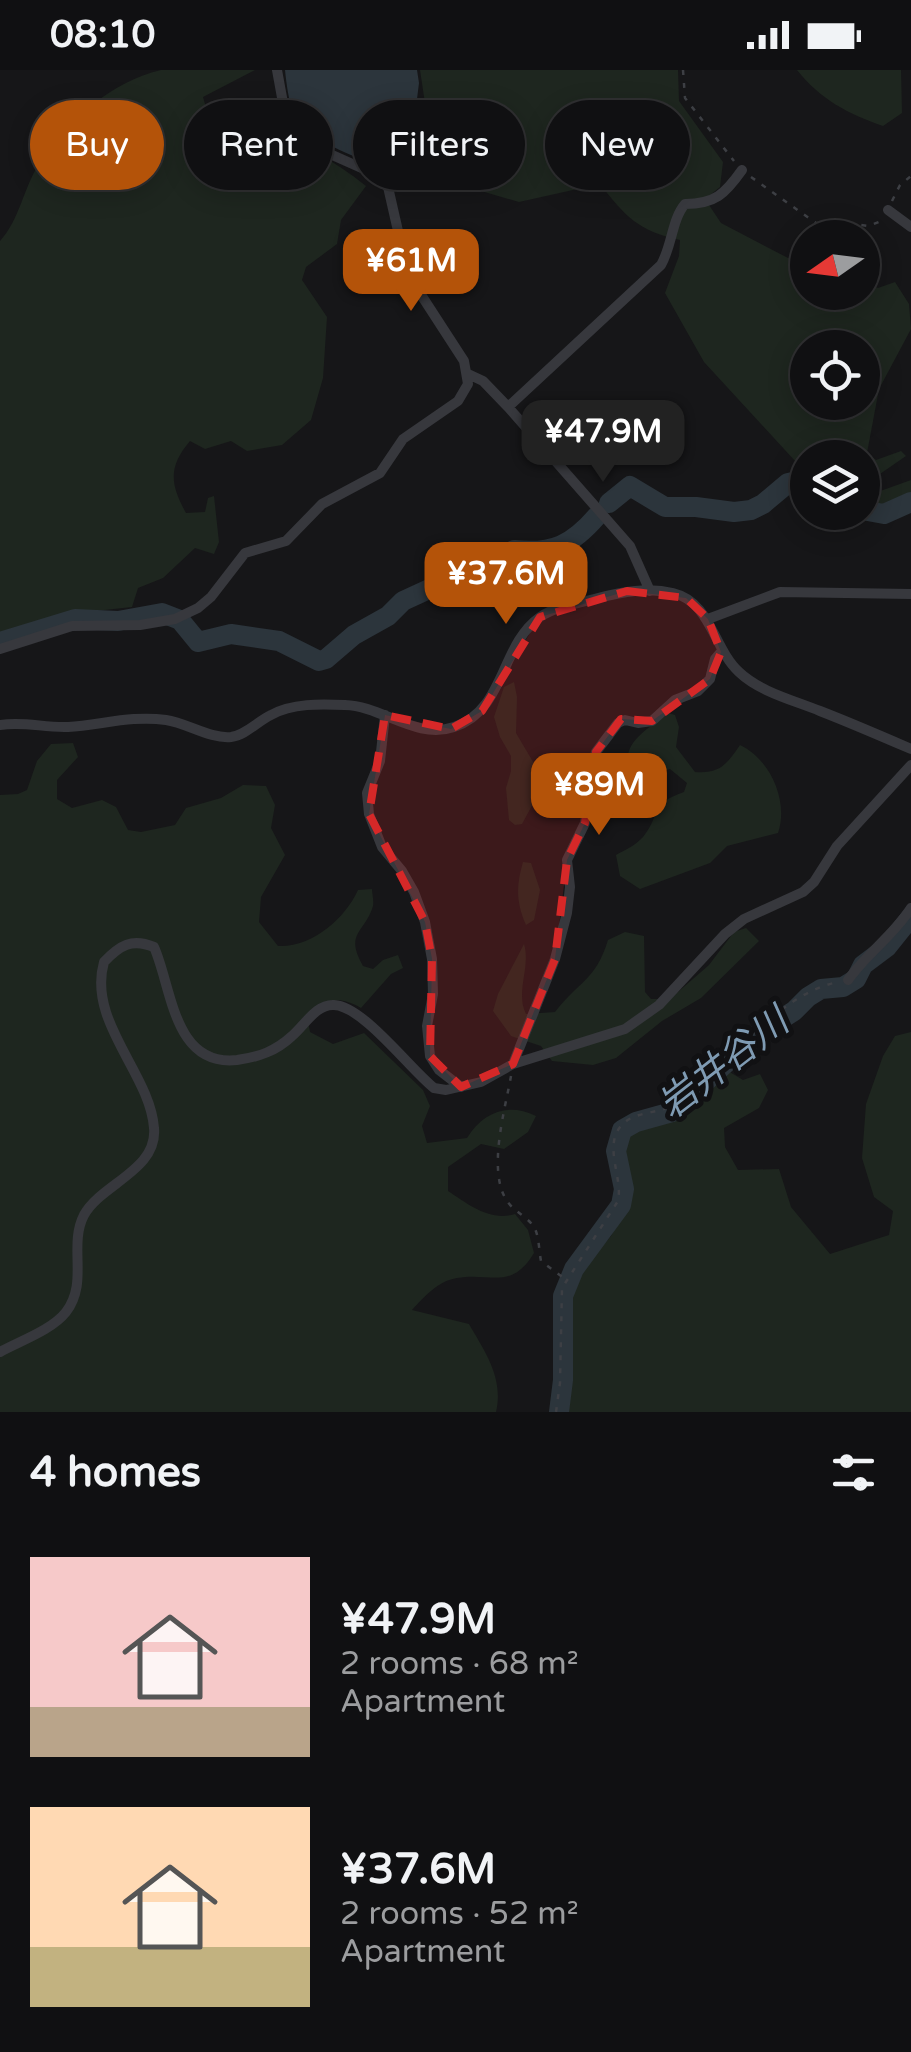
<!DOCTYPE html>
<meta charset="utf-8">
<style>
body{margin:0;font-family:"Varela Round","Noto Sans JP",sans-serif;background:#1e1e20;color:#f1f3f6;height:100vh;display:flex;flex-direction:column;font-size:38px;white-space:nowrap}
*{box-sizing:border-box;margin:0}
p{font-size:32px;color:#9c9d9f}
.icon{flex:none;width:55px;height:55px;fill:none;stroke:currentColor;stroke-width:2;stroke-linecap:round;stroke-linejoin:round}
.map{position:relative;height:1342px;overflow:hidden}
.sheet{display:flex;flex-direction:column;background:#101012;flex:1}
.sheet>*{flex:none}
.guide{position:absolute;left:30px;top:30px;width:852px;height:90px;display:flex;gap:20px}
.needle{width:65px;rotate:256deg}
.controls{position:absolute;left:790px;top:150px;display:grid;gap:20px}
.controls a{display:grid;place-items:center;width:90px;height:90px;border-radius:50%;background:#101012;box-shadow:0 5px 25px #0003,0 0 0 2px #303032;font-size:50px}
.price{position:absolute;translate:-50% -85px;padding:0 22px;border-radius:20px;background:#b45309;color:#fff;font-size:32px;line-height:65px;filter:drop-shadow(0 2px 5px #0008)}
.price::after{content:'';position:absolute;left:50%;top:60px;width:30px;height:22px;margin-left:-15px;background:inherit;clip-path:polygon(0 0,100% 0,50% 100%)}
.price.current{background:#222;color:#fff}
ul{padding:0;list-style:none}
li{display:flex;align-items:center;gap:30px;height:250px;padding:0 30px}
li span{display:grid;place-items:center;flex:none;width:280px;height:200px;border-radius:0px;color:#555}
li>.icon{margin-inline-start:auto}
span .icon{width:120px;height:120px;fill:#fffc;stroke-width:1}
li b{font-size:42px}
h2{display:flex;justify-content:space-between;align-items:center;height:120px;padding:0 30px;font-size:42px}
.tag{padding:0 35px;border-radius:45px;background:#101012;box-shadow:0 5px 25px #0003,0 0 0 2px #303032;font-size:35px;line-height:90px}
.tag.current{background:#b45309;color:#fff}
.status{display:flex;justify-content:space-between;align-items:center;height:70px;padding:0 50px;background:#101012;direction:ltr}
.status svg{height:28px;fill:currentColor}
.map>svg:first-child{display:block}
.green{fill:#1e261f;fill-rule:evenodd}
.water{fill:#2c353c}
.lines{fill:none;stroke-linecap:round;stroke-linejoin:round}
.river{stroke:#2c353c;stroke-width:20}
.path{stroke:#3d3f44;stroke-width:2.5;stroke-dasharray:5 8;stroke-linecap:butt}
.minor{stroke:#37383d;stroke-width:10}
.marked{fill:#d62828;fill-opacity:0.2;stroke:#d62828;stroke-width:8;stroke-dasharray:20 12;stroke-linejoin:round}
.labels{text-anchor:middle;stroke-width:10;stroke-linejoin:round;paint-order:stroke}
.water-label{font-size:38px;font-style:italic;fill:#7f9bb3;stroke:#111113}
</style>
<div class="status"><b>08:10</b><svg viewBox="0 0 49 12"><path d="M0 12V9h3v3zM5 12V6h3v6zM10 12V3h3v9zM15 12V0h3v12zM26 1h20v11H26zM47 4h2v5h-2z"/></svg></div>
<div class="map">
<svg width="911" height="1342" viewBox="0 0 911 1342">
<rect width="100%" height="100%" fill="#161618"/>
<path class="green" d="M161,0H255L203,27L207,41C262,56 322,79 366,116L341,150L337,174L306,197L302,210L327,247L323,308L311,350L282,375L247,381L231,371L205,379L190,371C168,397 170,414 186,443L205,442L208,428L214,426L219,472L214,484L195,478L163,508L138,518L132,537L68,544L0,566V171C20,149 23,119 39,94C68,51 110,12 161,0Z
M420,0H678L679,31L723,92L720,117L705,129L721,153L788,188L807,181L808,222H862L863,211L878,218L895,212L909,234L911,259L879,319L867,383L876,390L901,381L906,386L864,415L872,424L911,410V427L886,438L863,436L862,388H808L807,404L704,292L665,223L679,186L680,170C638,161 625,146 600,114L519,132L471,118L442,93L428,53ZM808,278H862V332H808Z
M797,0H901L902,43L883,56C848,44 820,29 797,0Z
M514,612L517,627L516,663L539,702L541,719L522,754L515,755L509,750L506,718L511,701V686L500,667L494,647L504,617Z
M668,643L675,645L679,657L676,677L695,702C720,704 727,694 740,675C770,689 789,731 778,763L727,776L710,793L640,819L620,806L616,785C625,780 636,775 643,767C662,743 649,734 684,722L687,713L670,699L652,704L641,720L635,722C615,676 636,668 668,643Z
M73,673L78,687L57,710V729L72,738L102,730L116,737L128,760L141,762L175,755L186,738L221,728L243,715L266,716L275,735L271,758L285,785L261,827L259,852L278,876C311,878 345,849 358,820L372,819C372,824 374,830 373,836C365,863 344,863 363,896L373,899L383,890L398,885L403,898L391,904L361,938C338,925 326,929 307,946L310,962L333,974L364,963L423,1020L430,1036L422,1056L427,1073L467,1068C483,1043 507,1032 536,1046L528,1062L504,1079L481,1074L448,1097V1121C468,1134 490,1152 515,1144L528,1160L534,1183C511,1221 491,1202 457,1208C438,1211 425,1226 412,1240L469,1254C485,1282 504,1308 496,1342H0V725L18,724L27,720L37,691L51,674Z
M523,792L531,793L540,820L534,850L526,855C516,832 516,816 523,792Z
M746,858L759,871L701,928L662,951L616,988L593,995L552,991L541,976L511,966L493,941L498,924L524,874C531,897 515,922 526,944L555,942C578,912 596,910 608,870L625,862L644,866L645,922L651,929H670L709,895L734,862Z
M911,962V1342H566L569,1232L577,1206L611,1166L631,1124L623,1090L627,1063L642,1053L676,1045L728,1001L743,1010L760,1004L768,1020L759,1038L724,1058L725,1077L738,1100L779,1099L791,1137L830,1184L889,1165L893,1141L874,1127L862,1088L866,1034L883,986L895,966Z"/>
<path class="water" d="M285,0H417L419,13L414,53L364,91C306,63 292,69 285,0Z"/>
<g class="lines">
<path class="river" d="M609,433L630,416L665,437H696L734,442L751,440L763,434L788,413L793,412L808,419
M862,440L884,444L911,432
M0,572L75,549L118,551L162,543L180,550L198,572L231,564L279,571L319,591L326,589L354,565L388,546L403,531L514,480C553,484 572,475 597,446
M559,1342L563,1310V1226L574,1199L621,1135L624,1119L616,1081L622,1060L636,1052L672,1042L758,964L794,941L808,927L821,919L843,917L856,909L863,895L887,877L911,847"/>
<path class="path" d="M683,0L685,28L734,91
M751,107L830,163L852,154L869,156L881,151
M892,131L900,115L911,106
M511,1006C505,1040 487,1101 507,1131C514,1142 529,1147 535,1159C539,1167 539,1181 541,1191L565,1209
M556,1342L560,1313L562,1218L618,1131C623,1108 604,1078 620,1057C633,1040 659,1045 675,1034C724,999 779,922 839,912"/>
<path class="minor" d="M888,140L911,157
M468,304L483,311L508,337L630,476L650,521
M508,337L661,195C672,176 672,149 685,134C715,134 725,124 742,100
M708,549L780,522L911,524
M0,579L72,556L140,555L175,549L198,538L211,527L245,483L286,471L322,434L380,403L403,369L458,331L468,314L464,291L416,217L406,196L388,117L366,100L312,76L287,55L277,0
M385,645L380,691L367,723L369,744L382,777L402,801L414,822L425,852L432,889L433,924L427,956L430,986L439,1000L461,1017
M0,655C24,651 44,658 68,657C101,655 132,645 166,650C187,653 210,669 231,667C246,665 258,651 271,645C292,633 321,634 345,635C382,636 416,670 454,657C505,641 500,575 540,547C556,536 580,533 598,528C622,522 648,517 673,523C711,532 713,578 739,602C760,622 793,630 820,641C851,653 881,666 911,679
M848,910C867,883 893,866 911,838
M513,994L555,889L567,843L570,817L567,790L585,753L591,698L596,682L618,653L625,650L638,653L652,651L675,630L698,621L710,609L715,589L721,582
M0,1282C20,1271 52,1260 66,1242C89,1212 68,1176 84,1145C101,1114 158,1100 154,1058C150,1003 87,952 104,892C120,875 132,868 154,877C172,917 173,997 237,990C259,987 276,981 292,966C305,955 316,934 334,935C363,936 410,999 434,1018L446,1020L481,1012L513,994L625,959L659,935L725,864L744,849L803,822L814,812L837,776L911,695"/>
</g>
<path class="marked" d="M627,521L686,528L708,549L721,582L710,609L652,651L621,649L596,682L585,753L567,790L555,889L513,994L461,1017L430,986L432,889L425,852L369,744L385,645L451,659L482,641L540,547Z"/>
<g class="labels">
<g class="water-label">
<text transform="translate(723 993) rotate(-38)" y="13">岩井谷川</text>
</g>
</g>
</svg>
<div class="controls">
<a><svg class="needle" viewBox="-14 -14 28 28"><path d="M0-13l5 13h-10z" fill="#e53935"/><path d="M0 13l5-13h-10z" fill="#9c9d9f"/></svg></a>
<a><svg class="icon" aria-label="locate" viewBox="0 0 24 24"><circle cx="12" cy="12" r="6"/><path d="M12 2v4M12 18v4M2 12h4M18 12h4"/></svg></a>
<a><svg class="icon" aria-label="layers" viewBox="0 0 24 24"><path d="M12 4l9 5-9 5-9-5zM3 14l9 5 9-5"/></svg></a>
</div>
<b class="price" style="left:411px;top:244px">¥61M</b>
<b class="price current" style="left:603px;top:415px">¥47.9M</b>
<b class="price" style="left:506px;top:557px">¥37.6M</b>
<b class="price" style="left:599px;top:768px">¥89M</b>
<div class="guide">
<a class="tag current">Buy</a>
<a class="tag">Rent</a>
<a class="tag">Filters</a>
<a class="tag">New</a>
</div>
</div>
<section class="sheet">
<h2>4 homes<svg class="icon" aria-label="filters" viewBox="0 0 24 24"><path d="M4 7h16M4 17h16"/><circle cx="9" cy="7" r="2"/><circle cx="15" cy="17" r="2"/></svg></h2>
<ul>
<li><span style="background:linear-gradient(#f6c9c9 75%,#b9a48a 0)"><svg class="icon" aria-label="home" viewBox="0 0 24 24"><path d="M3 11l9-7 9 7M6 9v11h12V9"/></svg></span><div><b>¥47.9M</b><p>2 rooms · 68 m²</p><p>Apartment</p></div></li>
<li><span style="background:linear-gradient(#ffd9b3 70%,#c2b280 0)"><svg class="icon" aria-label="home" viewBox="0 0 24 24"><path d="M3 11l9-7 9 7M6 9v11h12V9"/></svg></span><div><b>¥37.6M</b><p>2 rooms · 52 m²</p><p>Apartment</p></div></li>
</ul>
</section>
